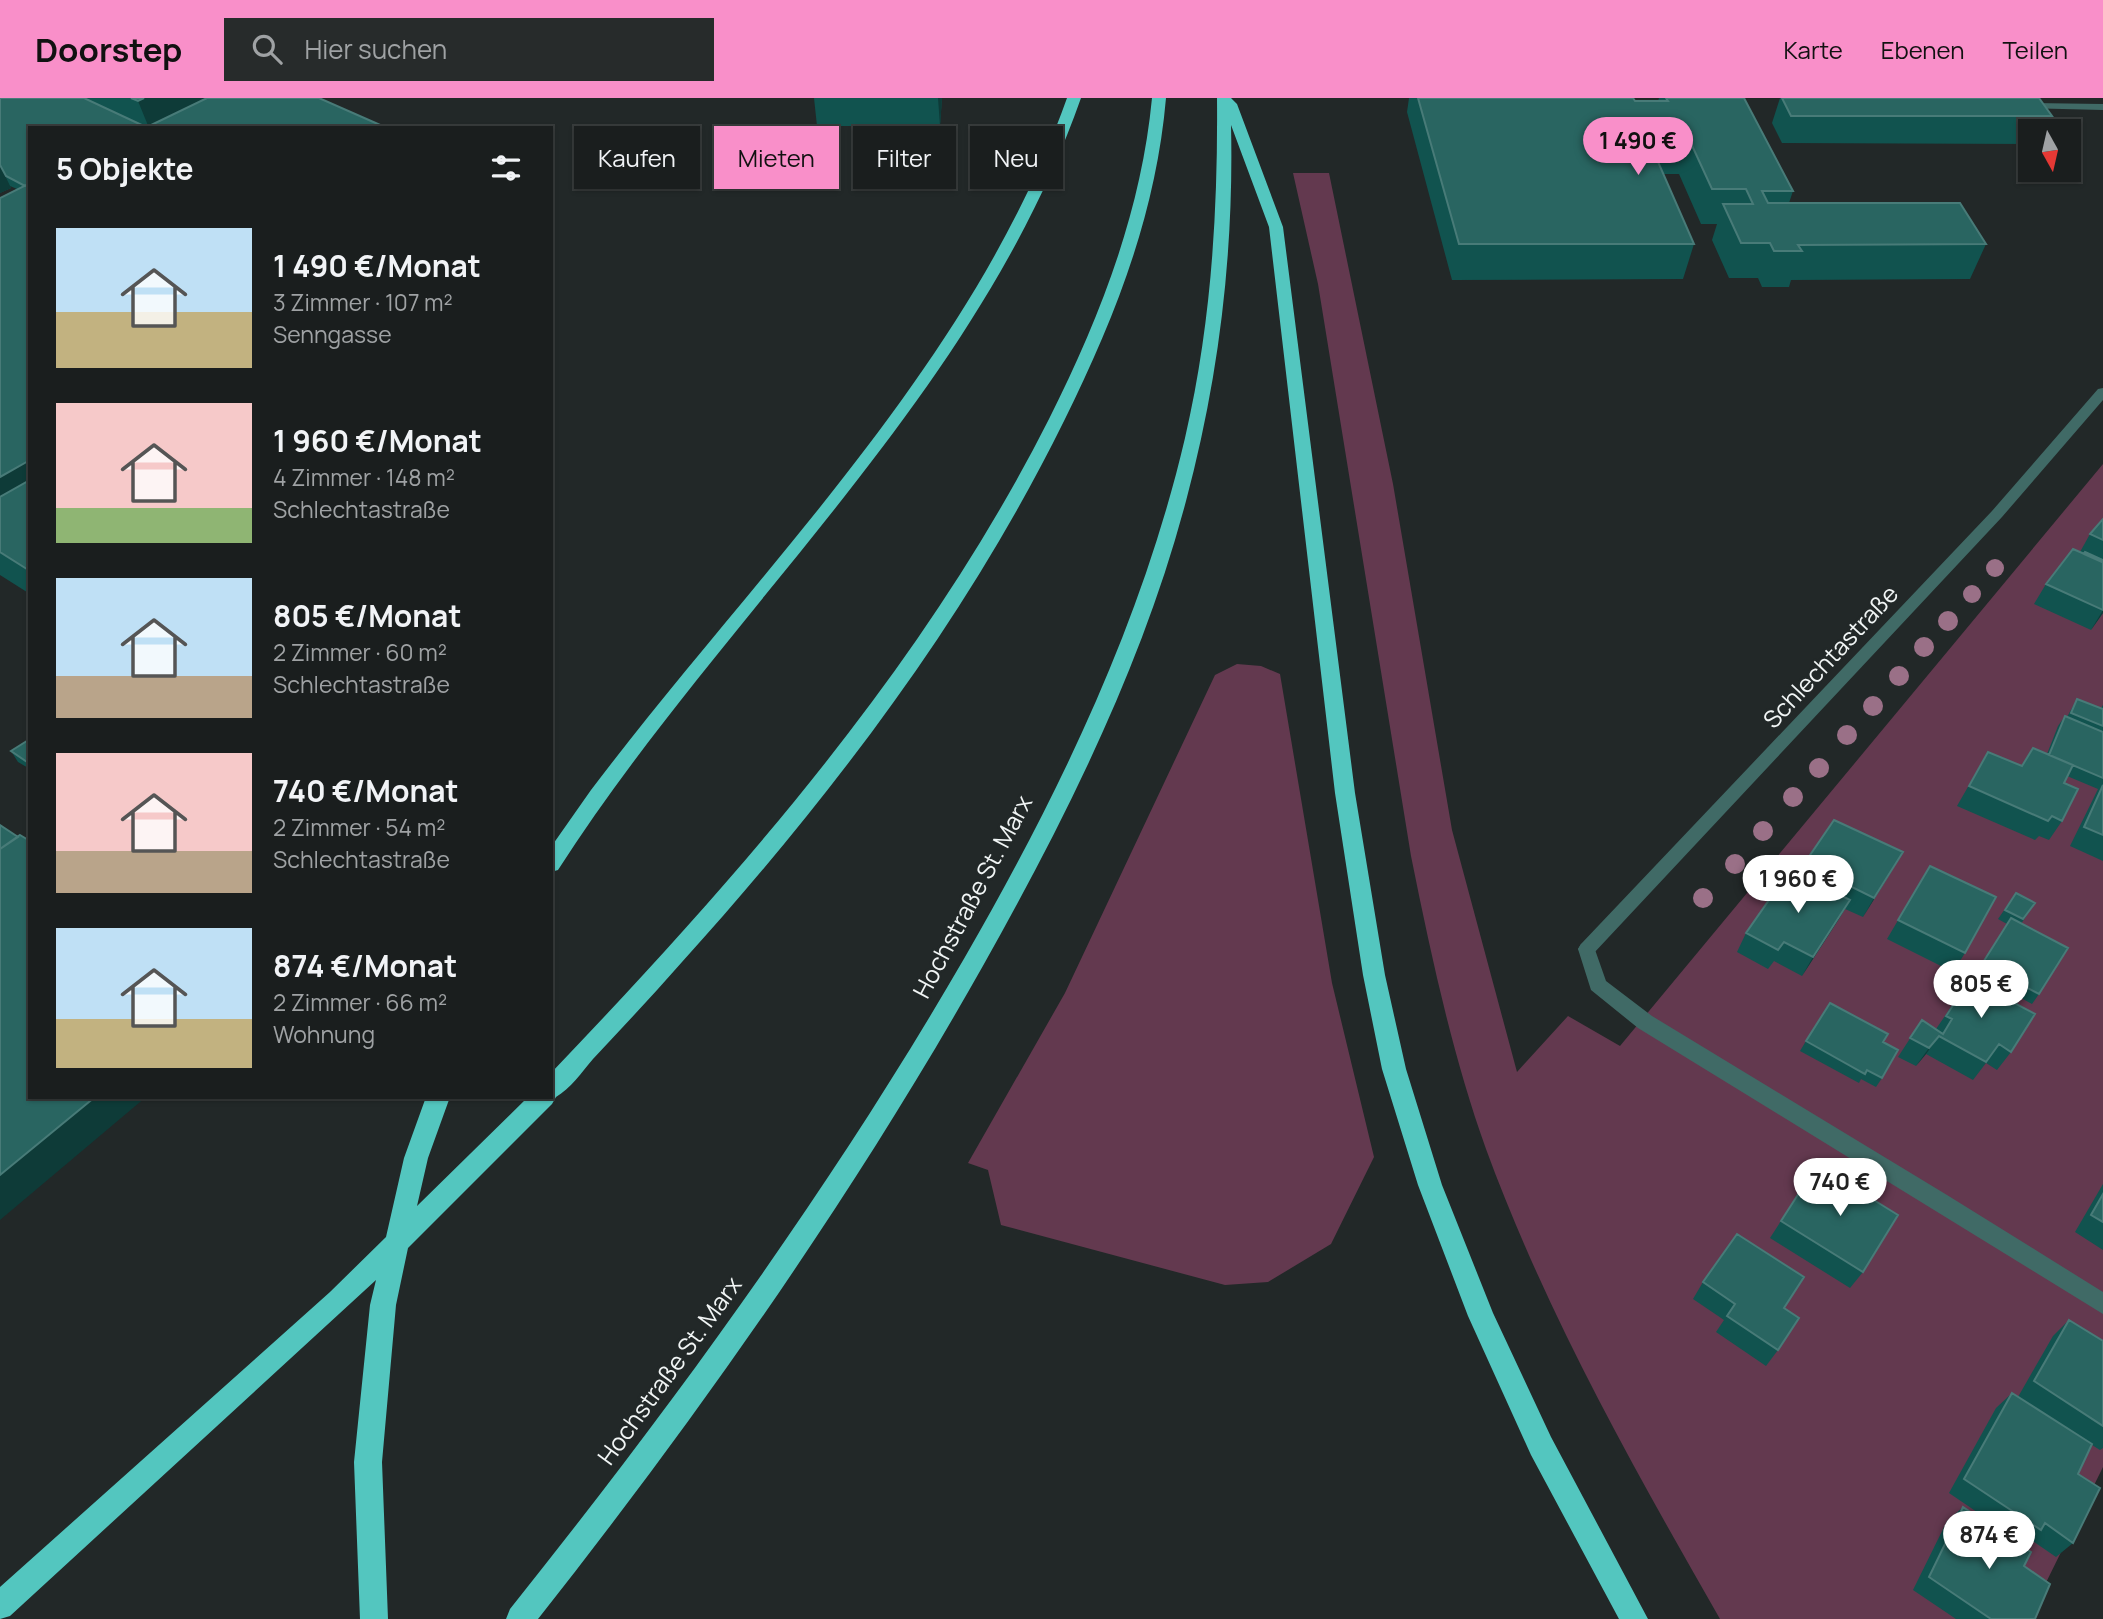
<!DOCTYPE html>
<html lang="de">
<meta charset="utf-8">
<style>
body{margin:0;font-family:Manrope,sans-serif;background:#272b2b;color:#f1f3f6;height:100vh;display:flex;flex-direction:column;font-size:26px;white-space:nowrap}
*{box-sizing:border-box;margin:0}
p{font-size:23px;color:#9fa2a4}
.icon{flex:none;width:38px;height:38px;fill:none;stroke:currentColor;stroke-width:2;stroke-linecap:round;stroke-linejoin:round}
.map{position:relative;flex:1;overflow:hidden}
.drawer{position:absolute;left:28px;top:28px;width:525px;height:973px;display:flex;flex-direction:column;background:#1a1e1e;border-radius:0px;box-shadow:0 2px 5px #0004,0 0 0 2px #383c3c}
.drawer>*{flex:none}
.hud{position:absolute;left:574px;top:28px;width:665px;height:63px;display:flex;gap:14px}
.needle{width:46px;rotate:172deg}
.controls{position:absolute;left:2018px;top:21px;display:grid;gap:14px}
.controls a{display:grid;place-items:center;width:63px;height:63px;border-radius:0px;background:#1a1e1e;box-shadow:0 2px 5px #0004,0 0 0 2px #383c3c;font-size:35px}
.price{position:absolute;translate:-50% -60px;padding:0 16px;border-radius:24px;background:#fff;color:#222;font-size:23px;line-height:46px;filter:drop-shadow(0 2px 4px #0008)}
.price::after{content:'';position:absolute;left:50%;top:42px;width:21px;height:16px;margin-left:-10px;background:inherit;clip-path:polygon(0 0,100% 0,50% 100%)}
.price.selected{background:#f98fc9;color:#111}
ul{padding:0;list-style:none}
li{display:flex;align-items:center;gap:21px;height:175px;padding:0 28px}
li span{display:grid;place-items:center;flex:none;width:196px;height:140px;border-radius:0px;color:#555}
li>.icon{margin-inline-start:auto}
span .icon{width:84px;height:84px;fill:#fffc;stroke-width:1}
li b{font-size:30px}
h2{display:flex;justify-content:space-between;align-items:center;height:84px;padding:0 28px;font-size:30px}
.tag{padding:0 24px;border-radius:0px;background:#1a1e1e;box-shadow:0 2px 5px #0004,0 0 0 2px #383c3c;font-size:24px;line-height:63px}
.tag.selected{background:#f98fc9;color:#111}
header{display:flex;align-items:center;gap:42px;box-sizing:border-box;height:98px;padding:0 35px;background:#f98fc9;color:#111}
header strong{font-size:33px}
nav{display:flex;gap:38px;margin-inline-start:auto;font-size:24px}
.search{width:490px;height:63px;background:#272b2b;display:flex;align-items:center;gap:18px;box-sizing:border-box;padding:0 24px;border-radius:0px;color:#9fa2a4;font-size:26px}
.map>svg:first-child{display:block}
.green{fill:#63394f}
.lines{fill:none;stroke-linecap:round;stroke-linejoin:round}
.service{fill:#406a66;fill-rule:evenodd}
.minor{fill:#406a66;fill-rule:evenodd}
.motorway{fill:#53c6bf;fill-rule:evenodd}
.tree{fill:#9a7087}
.wall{fill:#11534f}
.shaded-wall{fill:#0e3b38}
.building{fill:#296561;stroke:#487b78;stroke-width:2}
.labels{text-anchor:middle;stroke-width:5;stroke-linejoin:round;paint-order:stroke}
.street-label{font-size:24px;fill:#f1f5f5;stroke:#222828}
</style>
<header>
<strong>Doorstep</strong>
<div class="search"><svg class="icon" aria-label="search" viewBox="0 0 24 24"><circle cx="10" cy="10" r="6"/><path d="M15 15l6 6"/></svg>Hier suchen</div>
<nav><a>Karte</a><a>Ebenen</a><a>Teilen</a></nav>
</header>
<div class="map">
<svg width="2103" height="1521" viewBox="0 0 2103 1521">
<rect width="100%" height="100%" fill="#222828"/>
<path class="green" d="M1293,75H1329L1393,386L1452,732L1517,974L1568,918L1620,948L2103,366V1369L2028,1521H1720C1633,1369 1547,1217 1486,1051C1452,956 1431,857 1411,758L1318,186Z
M1237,566L1261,568L1280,576L1332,885L1374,1059L1331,1146L1268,1184L1225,1187L1001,1127L988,1072L968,1065L1065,895L1215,577Z"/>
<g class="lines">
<path class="service" d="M1587,844L1593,846L1606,883L1652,918L1947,1097L2103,1194V1216L1638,930L1591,892L1578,851L1581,846Z"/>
<path class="minor" d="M2023,5L2103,6V12L2019,10V6Z
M2103,290V302L2002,419L1593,856L1587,858L1581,856L1578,851L1581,846L1992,413L2098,291Z"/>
<path class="motorway" d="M1067,0H1081C975,301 727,509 558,772L551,774V749L591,692C760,469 971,268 1067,0Z
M1152,0H1166C1156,116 1115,220 1064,323C966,522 830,700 682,864C653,897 623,929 593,961C582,974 570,991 556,999L552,1006L408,1150L396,1207L382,1364L388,1521H360L354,1364L370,1207L376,1182L10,1518L0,1521V1489L330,1194L386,1139L404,1060L426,999H450L428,1060L417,1108L528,999H551V975C741,776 924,568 1049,321C1100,219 1141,115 1152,0Z
M1217,0H1231L1237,6L1283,129L1355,695L1385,877L1406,971L1442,1087L1493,1215L1551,1339L1648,1521H1619L1531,1357L1468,1218L1418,1087L1382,971L1363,877L1335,695L1269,129L1231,27C1234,154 1219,280 1186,403C1143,566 1066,720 984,866C854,1097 702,1313 538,1521H506L510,1511C676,1303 832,1089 965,859C1059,696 1142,524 1185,340C1211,228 1218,115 1217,0Z"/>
</g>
<g class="tree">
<circle cx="1995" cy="470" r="9"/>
<circle cx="1972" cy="496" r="9"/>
<circle cx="1948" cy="523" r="10"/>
<circle cx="1924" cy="549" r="10"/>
<circle cx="1899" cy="578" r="10"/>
<circle cx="1873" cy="608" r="10"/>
<circle cx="1847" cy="637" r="10"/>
<circle cx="1819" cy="670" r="10"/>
<circle cx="1793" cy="699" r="10"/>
<circle cx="1763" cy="733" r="10"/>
<circle cx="1735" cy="766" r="10"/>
<circle cx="1703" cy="800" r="10"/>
</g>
<path class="wall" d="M0,0H319L387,30H30V496L0,477V100L17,91L10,88L11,90L0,95Z
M814,0H942L940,28H817Z
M1409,0H1633L1635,3H1658L1659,0H1744L1793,93L1789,105L1986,146L1970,181L1791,182L1789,189H1762L1758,180H1729L1712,142L1717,126H1701L1679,76H1663L1694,146L1683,181L1452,182L1407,14Z
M1780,0H2039L2052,18L2045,33H2030V46L1782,45L1772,25Z
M2103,421V515L2091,532L2034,506L2046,486L2080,454L2090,436Z
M2077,601L2101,610L2103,607V763L2070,748L2098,691L2067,678L2064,685L2062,723L2049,742L2039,738L2035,742L1957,708L1988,654L2021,668L2033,650L2047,656L2058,628L2065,618L2067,619Z
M30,641V671L18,664L11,653Z
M1806,763L1891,774L1863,819L1845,811L1802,878L1774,863L1768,871L1737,854L1746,835L1800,776Z
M1930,768L1965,855L1953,874L1887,841Z
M2016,795L2035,805L2021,826L2039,896L2032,906L2021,900L2016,906L2011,954L1997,972L1986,965L1973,982L1926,956L1916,968L1898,959L1922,922L1936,931L1971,880L1980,884L1983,880L1976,876L2007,826L1998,821Z
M1806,943L1883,944L1882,980L1876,989L1861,981L1859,985L1800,953Z
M1817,1067L1863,1174L1850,1190L1770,1140Z
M2103,1086V1152L2075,1134Z
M1703,1184L1784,1210L1778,1252L1766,1268L1716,1234L1724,1222L1693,1201Z
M2069,1222L2103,1243V1350L2100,1352L2092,1347L2078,1376L2073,1445L2056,1459L2030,1441L2024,1446L1949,1395L1996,1310L2012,1295L2018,1299L2053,1238Z
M1963,1409L2024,1468L2035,1521H1956L1913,1492L1947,1423Z"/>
<path class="shaded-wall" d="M144,0H210L149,30L138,3Z
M938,0H942L940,28Z
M0,67L11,90L0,95Z
M30,362V399L0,417V379Z
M2103,512V515L2091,532Z
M1903,754L1891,774L1863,819L1874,800Z
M1850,802L1839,821L1802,878L1813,859Z
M1939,938L1926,956L1916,968L1929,950Z
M95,999H146L0,1122V1077Z"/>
<path class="building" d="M0,0H84L146,29L30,30V85L25,88L6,78L0,67Z
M131,0H144L138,3Z
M207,0H319L387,30H145Z
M1418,0H1633L1635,3H1668L1666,0H1744L1793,93H1762L1768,105H1960L1986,146L1798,147L1802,153H1774L1770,145H1741L1723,106H1753L1746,91H1712L1689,41H1648L1694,146H1459Z
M1782,0H2039L2052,18H1791Z
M30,85V362L0,379V100Z
M30,382V473L0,454V399Z
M2103,421V442L2090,436Z
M2073,451L2103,464V512L2046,486Z
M2085,454L2103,462V463L2102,464L2084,456Z
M2077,601L2103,611V628L2071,615Z
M2065,618L2103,634V680L2049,657Z
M30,641V666L11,653Z
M2033,650L2073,667L2064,685L2078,691L2062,723L2052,718L2048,723L1969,688L1988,654L2022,668Z
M2103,687V737L2084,729Z
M1834,722L1903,754L1874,800L1844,785L1838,794L1810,779L1816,770L1806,763Z
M0,727L18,739L0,751Z
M20,737L30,743V999H95L0,1077V751Z
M1930,768L1996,799L1965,855L1898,822Z
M1790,772L1850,802L1813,859L1784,844L1778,852L1746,835Z
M2016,795L2035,805L2023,821L2005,812Z
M2011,820L2068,850L2039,896L1982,866Z
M1985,877L2022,897L2016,906L2035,916L2011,954L1999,946L1986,964L1939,938L1929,950L1910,940L1922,922L1943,936L1952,921L1946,918L1971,880L1980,884Z
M1830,905L1888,936L1883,944L1898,952L1882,980L1867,972L1865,976L1806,943Z
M1817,1067L1898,1117L1863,1174L1781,1123Z
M2103,1096V1124L2091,1117Z
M1737,1136L1804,1179L1784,1210L1799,1220L1778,1252L1727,1218L1735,1206L1703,1184Z
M2069,1222L2103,1243V1328L2034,1283Z
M2012,1295L2092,1346L2078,1376L2100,1390L2073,1445L2045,1425L2041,1432L1964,1381Z
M1963,1409L2031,1454L2024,1468L2050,1486L2035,1521H1991L1929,1479Z"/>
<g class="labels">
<g class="street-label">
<text transform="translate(1831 559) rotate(-47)" y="8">Schlechtastraße</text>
<text transform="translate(973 799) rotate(-62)" y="8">Hochstraße St. Marx</text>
<text transform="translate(670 1273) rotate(-54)" y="8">Hochstraße St. Marx</text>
</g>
</g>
</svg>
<div class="controls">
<a><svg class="needle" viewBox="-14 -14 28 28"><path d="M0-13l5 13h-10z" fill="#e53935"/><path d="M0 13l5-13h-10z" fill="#9fa2a4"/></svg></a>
</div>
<b class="price selected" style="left:1638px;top:79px">1 490 €</b>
<b class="price" style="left:1798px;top:817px">1 960 €</b>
<b class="price" style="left:1981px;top:922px">805 €</b>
<b class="price" style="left:1840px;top:1120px">740 €</b>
<b class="price" style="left:1989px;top:1473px">874 €</b>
<div class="hud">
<a class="tag">Kaufen</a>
<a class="tag selected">Mieten</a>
<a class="tag">Filter</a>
<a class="tag">Neu</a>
</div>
<section class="drawer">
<h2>5 Objekte<svg class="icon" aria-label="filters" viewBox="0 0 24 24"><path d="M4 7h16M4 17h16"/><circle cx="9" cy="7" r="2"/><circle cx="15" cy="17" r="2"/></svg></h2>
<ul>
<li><span style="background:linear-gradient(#bfe0f5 60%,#c2b280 0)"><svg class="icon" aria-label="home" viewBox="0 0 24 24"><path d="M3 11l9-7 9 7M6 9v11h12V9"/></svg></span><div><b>1 490 €/Monat</b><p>3 Zimmer · 107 m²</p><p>Senngasse</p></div></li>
<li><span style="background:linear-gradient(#f6c9c9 75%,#8fb573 0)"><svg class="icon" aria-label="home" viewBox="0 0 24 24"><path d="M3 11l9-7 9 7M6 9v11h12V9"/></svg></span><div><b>1 960 €/Monat</b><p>4 Zimmer · 148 m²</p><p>Schlechtastraße</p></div></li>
<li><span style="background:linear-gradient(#bfe0f5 70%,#b9a48a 0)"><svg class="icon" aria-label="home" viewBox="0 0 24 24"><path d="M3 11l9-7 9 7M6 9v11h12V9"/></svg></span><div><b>805 €/Monat</b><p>2 Zimmer · 60 m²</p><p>Schlechtastraße</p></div></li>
<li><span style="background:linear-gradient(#f6c9c9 70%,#b9a48a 0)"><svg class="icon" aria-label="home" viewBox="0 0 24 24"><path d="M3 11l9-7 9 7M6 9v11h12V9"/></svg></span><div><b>740 €/Monat</b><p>2 Zimmer · 54 m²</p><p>Schlechtastraße</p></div></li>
<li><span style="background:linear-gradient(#bfe0f5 65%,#c2b280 0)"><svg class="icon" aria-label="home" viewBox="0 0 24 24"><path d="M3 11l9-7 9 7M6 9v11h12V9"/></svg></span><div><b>874 €/Monat</b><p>2 Zimmer · 66 m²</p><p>Wohnung</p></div></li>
</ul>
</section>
</div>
